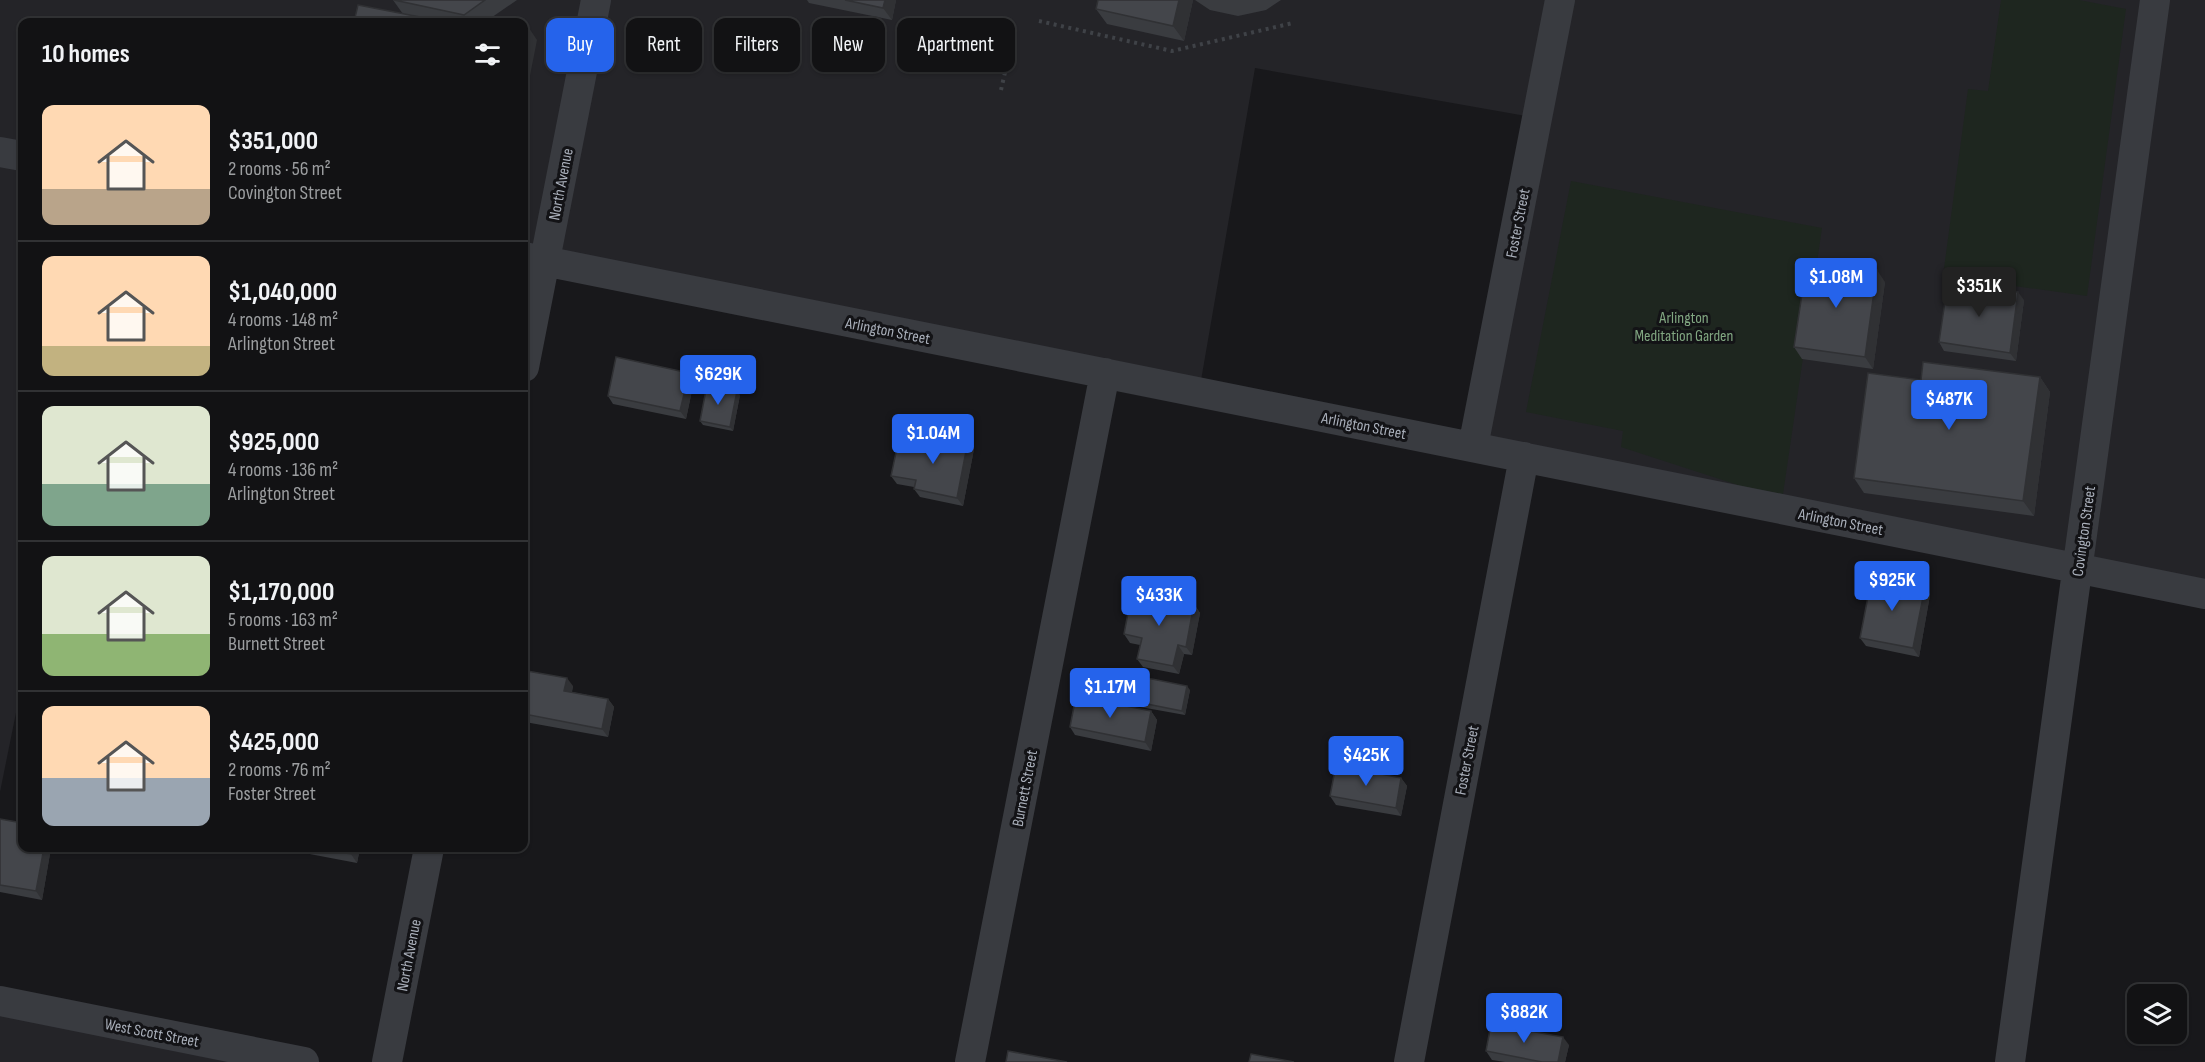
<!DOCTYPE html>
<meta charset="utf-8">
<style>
body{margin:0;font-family:"Sofia Sans Condensed",sans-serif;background:#1f2022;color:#f1f3f6;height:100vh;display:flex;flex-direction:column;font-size:22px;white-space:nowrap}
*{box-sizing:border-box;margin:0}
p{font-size:20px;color:#9c9ea0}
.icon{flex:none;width:33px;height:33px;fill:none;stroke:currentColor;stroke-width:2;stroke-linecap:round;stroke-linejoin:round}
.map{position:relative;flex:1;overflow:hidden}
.sheet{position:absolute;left:18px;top:18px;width:510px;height:834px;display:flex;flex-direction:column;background:#121214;border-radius:12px;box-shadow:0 2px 4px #0004,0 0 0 2px #313234}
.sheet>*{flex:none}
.top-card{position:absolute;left:546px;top:18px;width:570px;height:54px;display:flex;gap:12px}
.buttons{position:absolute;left:2127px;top:984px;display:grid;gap:12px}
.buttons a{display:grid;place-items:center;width:60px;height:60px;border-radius:12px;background:#121214;box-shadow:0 2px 4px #0004,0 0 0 2px #313234;font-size:30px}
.price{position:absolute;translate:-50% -51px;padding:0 14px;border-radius:6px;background:#2563eb;color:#fff;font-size:20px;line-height:39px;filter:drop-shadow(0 2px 3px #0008)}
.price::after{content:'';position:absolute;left:50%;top:36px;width:18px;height:14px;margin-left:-9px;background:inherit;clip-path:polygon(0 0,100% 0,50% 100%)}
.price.selected{background:#222;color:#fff}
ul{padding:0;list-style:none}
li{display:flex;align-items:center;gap:18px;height:150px;padding:0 24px}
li+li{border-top:2px solid #313234}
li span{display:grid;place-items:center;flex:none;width:168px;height:120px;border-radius:12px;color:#555}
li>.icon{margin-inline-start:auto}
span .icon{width:72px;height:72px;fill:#fffc;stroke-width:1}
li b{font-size:26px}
h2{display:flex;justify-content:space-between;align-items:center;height:72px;padding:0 24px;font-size:26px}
.pill{padding:0 21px;border-radius:12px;background:#121214;box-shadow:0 2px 4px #0004,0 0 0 2px #313234;font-size:21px;line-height:54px}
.pill.selected{background:#2563eb;color:#fff}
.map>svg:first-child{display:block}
.built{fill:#242428}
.green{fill:#1e261f}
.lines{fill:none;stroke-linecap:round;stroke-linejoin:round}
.path{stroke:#3f4247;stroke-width:4;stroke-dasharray:3 4.5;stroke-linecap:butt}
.minor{stroke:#393b40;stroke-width:30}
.wall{fill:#3a3c40}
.shaded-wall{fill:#303134}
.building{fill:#44464b;stroke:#303134;stroke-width:1.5}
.labels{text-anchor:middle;stroke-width:6;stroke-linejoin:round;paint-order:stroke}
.street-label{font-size:16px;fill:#aab0bb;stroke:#131316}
.park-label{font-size:16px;fill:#81a681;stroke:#131316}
</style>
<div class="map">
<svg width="2205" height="1062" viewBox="0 0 2205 1062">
<rect width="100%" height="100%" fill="#18181b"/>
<path class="built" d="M0,0H2205V594L1473,447L1537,118L1255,68L1199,392L524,257V22H22V683L0,792Z
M0,1001L304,1062H0Z"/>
<path class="green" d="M2001,0H2079L2126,9L2087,296L1943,276L1968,89L1988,91Z
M1571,181L1822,228L1783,494L1741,486L1621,447L1623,431L1526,412Z"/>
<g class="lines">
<path class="path" d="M1039,21L1172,51L1293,23
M1001,90L1013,37"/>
<path class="minor" d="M0,152L22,156
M524,257L2205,594
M524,367L596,0
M1473,447L1560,0
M0,1001L304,1062
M387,1062L429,848
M970,1062L1105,373
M1409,1062L1524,457
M2010,1062L2155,0"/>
</g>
<path class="wall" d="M393,0H517L485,22H354L403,14Z
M807,0H896L892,20L809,3Z
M1193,0L1184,41L1107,24L1096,9Z
M1195,0H1281L1266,10L1238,16L1210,10Z
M1885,282L1873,369L1802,359L1794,347Z
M2024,300L2016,361L1944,351L1939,342Z
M2040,377L2050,392L2034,516L1864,493L1854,478L1921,380Z
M694,381L686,419L613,404L608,396Z
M740,395L733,431L703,425L700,421Z
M928,448L974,449L963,506L920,497L914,489V487L897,484L891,476Z
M1925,587L1930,595L1919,657L1866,646L1860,638Z
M1194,604L1200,613L1192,655L1184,654L1179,674L1143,667L1137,659L1140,645L1130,643L1124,634Z
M573,686L572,692L608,699L614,707L608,737L525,722L524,720V690Z
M1190,690L1185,715L1135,706L1132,701Z
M1151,711L1157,720L1151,751L1075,735L1070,727Z
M1401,778L1407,786L1401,816L1336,805L1330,796Z
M0,819L22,848H51L42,900L0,892Z
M278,848H360L357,863Z
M1569,1045L1565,1062H1505L1492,1060L1486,1051Z"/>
<path class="shaded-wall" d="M885,0H896L892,20L883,8Z
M1179,0H1193L1184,41L1173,26Z
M529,28L537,40L525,101L524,98V56Z
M1877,270L1885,282L1873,369L1865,357Z
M2018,292L2024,300L2016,361L2010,353Z
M689,373L694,381L686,419L680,411Z
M2040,377L2050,392L2034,516L2023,501Z
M737,391L740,395L733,431L730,427Z
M968,441L974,449L963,506L957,498Z
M1925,587L1930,595L1919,657L1913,648Z
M1194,604L1200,613L1192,655L1186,647Z
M1178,645L1184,654L1179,674L1173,666Z
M567,678L573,686L570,699L564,691Z
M1187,686L1190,690L1185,715L1182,711Z
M608,699L614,707L608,737L602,729Z
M1151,711L1157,720L1151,751L1145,742Z
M1401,778L1407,786L1401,816L1396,808Z
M44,848H51L42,900L36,891Z
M352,848H360L357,863L351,854Z
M1563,1037L1569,1045L1565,1062H1558Z"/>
<path class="building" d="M394,0H485L464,15Z
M845,0H885L883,8Z
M1098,0H1179L1173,26L1096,9Z
M358,5L446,22H354Z
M524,27L529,28L524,56Z
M1807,261L1877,270L1865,357L1794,347Z
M1968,285L2018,292L2010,353L1939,342L1947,288L1968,291Z
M616,357L689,373L680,411L608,396Z
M1923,362L2040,377L2023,501L1854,478L1868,373L1921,380Z
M707,385L737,391L730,427L700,421Z
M931,433L968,441L957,498L914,489L916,480L891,476L898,443L928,448Z
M1872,576L1925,587L1913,648L1860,638Z
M1132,592L1194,604L1186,647L1178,645L1173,666L1137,659L1142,638L1124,634Z
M527,671L567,678L564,691L608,699L602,729L524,714V690Z
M1137,676L1187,686L1182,711L1132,701Z
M1076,696L1151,711L1145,742L1070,727Z
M1336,765L1401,778L1396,808L1330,796Z
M0,819L22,823V848H44L36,891L0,885Z
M315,848H352L351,854Z
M1491,1024L1563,1037L1558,1062H1542L1486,1051Z
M1008,1051L1067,1062H1006Z
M1251,1054L1294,1062H1249Z"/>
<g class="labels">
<g class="street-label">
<text transform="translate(560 184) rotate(-79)" y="6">North Avenue</text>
<text transform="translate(1517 223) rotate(-79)" y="6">Foster Street</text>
<text transform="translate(888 330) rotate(11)" y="6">Arlington Street</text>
<text transform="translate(1364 425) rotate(11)" y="6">Arlington Street</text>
<text transform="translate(1841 521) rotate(11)" y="6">Arlington Street</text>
<text transform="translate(2083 531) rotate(-82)" y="6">Covington Street</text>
<text transform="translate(1466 760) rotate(-79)" y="6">Foster Street</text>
<text transform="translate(1024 788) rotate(-79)" y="6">Burnett Street</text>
<text transform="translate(408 955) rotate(-79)" y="6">North Avenue</text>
<text transform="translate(152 1032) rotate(11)" y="6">West Scott Street</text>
</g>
<g class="park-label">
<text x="1684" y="323">Arlington<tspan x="1684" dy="18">Meditation Garden</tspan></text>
</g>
</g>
</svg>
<div class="buttons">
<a><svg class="icon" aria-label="layers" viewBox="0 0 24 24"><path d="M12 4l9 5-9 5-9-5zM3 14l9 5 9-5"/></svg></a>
</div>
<b class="price" style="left:1836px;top:309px">$1.08M</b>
<b class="price selected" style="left:1979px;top:318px">$351K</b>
<b class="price" style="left:718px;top:406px">$629K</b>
<b class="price" style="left:1949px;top:431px">$487K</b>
<b class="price" style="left:933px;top:465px">$1.04M</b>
<b class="price" style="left:1892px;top:612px">$925K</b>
<b class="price" style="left:1159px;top:627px">$433K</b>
<b class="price" style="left:1110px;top:719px">$1.17M</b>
<b class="price" style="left:1366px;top:787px">$425K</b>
<b class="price" style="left:1524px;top:1044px">$882K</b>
<div class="top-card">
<a class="pill selected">Buy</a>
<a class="pill">Rent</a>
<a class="pill">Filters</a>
<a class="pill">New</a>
<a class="pill">Apartment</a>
</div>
<section class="sheet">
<h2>10 homes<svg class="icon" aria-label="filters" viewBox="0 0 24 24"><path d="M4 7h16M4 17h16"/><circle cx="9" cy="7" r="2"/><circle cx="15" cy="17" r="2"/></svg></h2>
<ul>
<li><span style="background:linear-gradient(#ffd9b3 70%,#b9a48a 0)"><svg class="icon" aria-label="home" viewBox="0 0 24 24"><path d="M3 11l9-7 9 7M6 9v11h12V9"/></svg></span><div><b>$351,000</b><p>2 rooms · 56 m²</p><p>Covington Street</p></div></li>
<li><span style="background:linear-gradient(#ffd9b3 75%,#c2b280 0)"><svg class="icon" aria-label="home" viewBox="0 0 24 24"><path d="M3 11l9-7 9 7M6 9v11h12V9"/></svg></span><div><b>$1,040,000</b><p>4 rooms · 148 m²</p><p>Arlington Street</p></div></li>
<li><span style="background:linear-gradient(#dfe7d0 65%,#7fa58c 0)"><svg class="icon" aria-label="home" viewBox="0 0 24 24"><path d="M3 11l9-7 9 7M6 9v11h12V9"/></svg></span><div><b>$925,000</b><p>4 rooms · 136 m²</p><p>Arlington Street</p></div></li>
<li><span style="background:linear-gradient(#dfe7d0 65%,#8fb573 0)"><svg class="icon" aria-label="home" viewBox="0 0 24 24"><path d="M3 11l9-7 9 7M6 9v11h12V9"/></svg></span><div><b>$1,170,000</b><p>5 rooms · 163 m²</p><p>Burnett Street</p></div></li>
<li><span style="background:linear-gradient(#ffd9b3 60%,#9aa5b1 0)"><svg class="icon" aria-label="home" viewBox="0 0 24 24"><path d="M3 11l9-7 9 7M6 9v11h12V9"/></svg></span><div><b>$425,000</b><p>2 rooms · 76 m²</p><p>Foster Street</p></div></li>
</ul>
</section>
</div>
